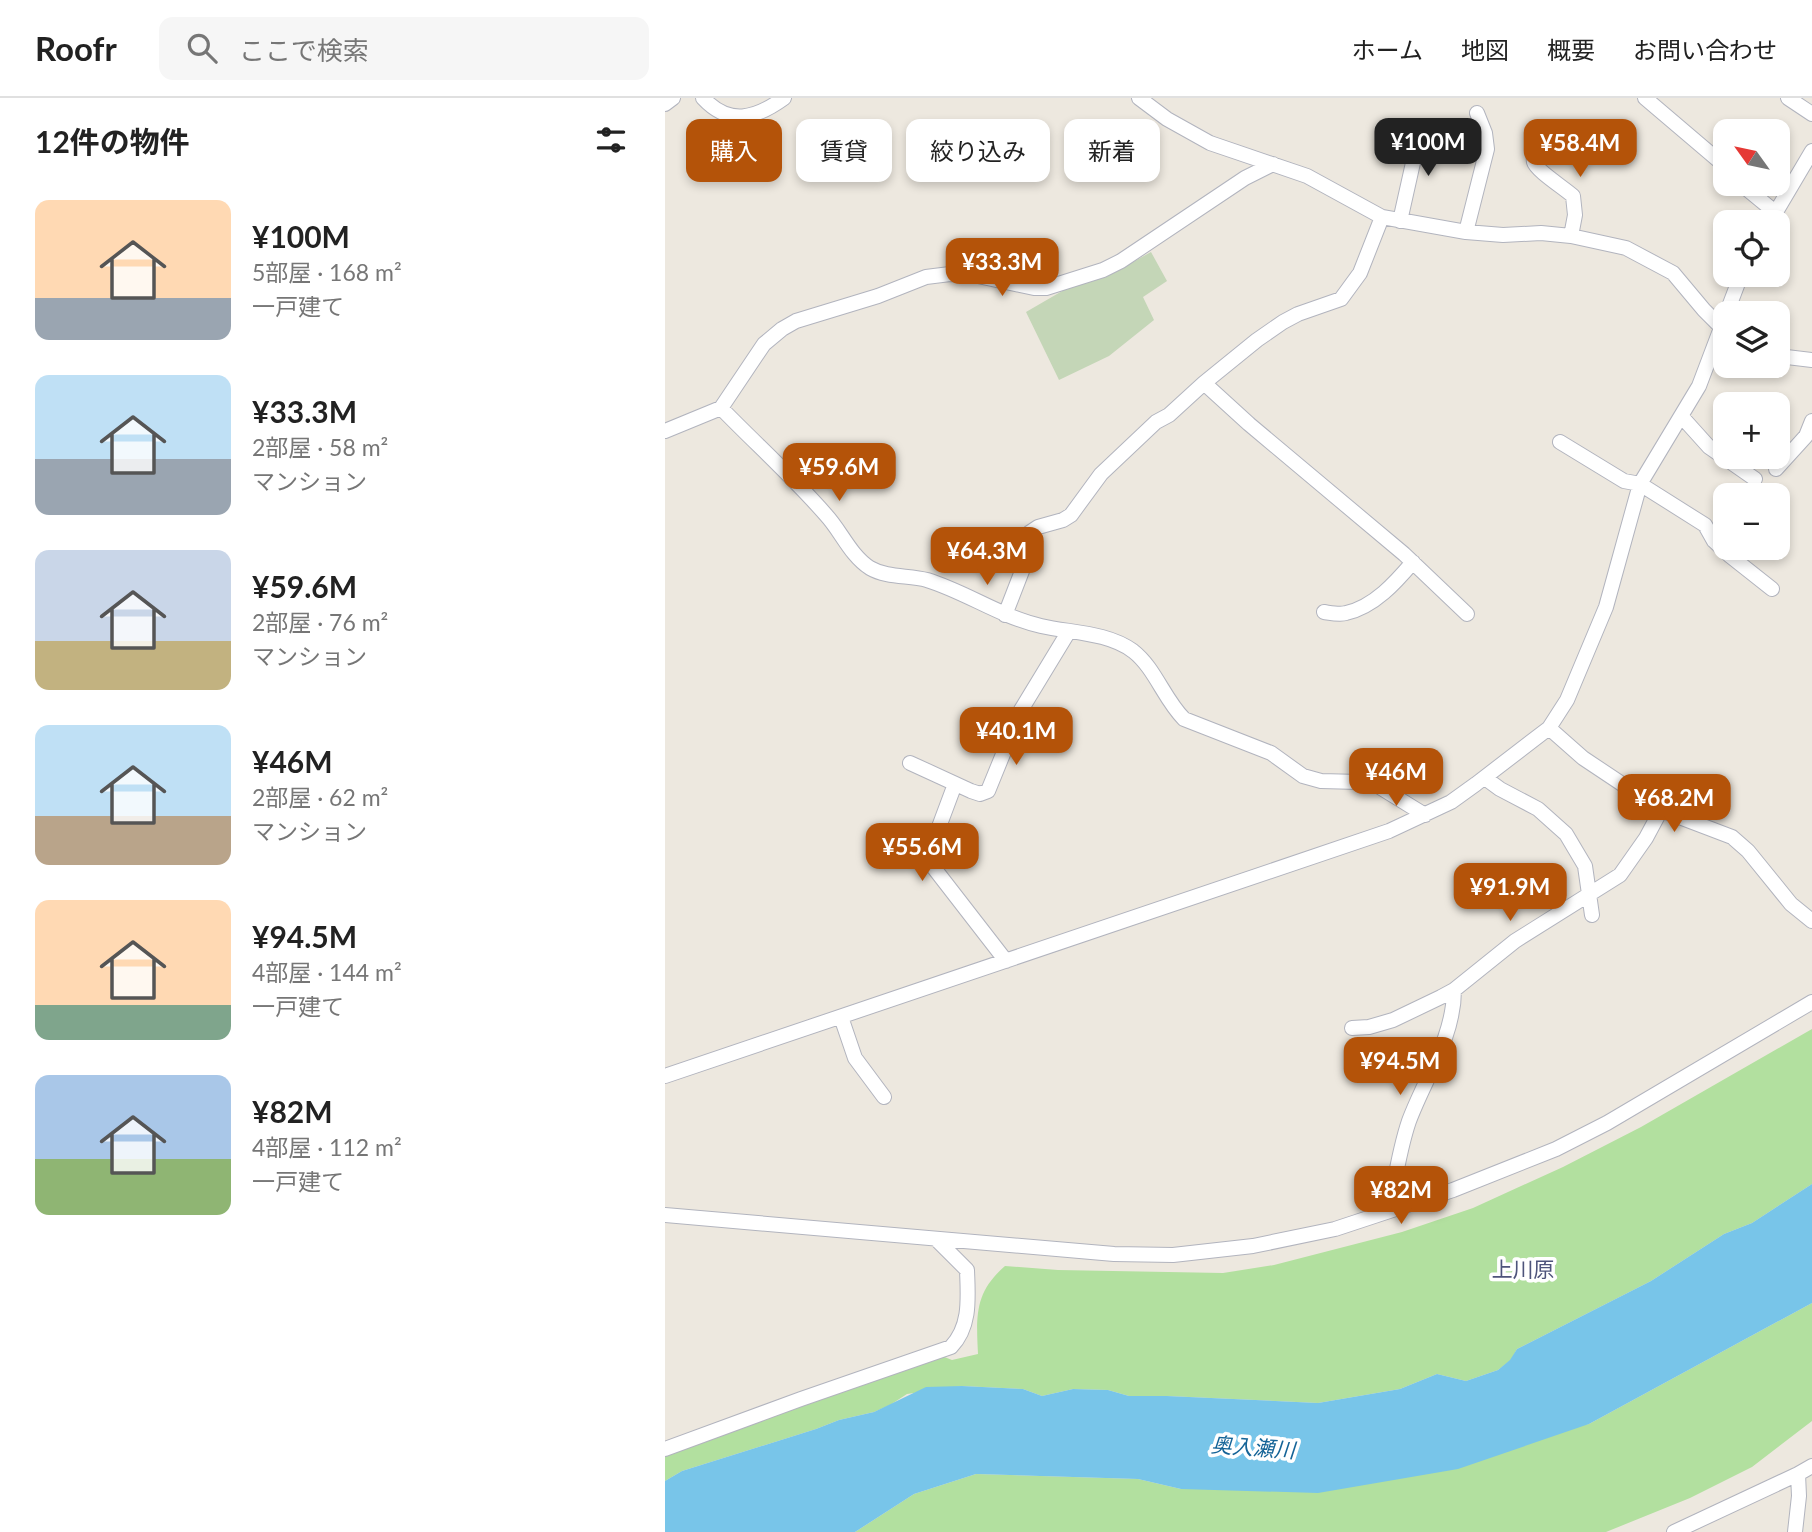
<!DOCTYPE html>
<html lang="ja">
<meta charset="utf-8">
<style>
body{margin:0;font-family:Lato,"Noto Sans JP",sans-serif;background:#f6f6f6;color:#222;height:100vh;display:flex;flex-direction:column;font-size:26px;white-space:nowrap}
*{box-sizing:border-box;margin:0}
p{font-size:23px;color:#767676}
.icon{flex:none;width:38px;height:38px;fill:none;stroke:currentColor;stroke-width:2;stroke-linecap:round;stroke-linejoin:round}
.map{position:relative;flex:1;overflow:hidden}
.sheet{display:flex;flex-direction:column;background:#fff;width:665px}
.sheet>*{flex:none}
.top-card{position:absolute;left:21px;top:21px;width:665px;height:63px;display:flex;gap:14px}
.needle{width:46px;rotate:303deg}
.buttons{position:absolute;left:1048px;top:21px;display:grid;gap:14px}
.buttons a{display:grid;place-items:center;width:77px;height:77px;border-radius:14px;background:#fff;box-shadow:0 4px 10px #0003;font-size:35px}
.price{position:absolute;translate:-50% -60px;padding:0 16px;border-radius:14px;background:#b45309;color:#fff;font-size:23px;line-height:46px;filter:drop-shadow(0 2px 4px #0008)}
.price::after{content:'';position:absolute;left:50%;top:42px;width:21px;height:16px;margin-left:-10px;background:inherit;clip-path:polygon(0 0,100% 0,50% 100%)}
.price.selected{background:#222;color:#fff}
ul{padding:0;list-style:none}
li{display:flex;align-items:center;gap:21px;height:175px;padding:0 35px}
li span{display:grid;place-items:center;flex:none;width:196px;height:140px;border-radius:14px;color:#555}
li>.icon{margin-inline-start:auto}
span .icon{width:84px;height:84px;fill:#fffc;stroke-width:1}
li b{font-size:30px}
h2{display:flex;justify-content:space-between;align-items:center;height:84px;padding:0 35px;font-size:30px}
.tag{padding:0 24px;border-radius:14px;background:#fff;box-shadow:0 4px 10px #0003;font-size:24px;line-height:63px}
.tag.selected{background:#b45309;color:#fff}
header{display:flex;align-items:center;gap:42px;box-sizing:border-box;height:98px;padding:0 35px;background:#fff;border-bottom:2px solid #e0e0e0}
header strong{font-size:33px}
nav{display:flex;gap:38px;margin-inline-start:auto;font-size:24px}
.search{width:490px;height:63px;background:#f6f6f6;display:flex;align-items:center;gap:18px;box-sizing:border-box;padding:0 24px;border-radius:14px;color:#767676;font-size:26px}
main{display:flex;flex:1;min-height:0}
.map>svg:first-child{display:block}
.green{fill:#b2e09f}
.cemetery{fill:#c4d6b7}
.water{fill:#78c5e9}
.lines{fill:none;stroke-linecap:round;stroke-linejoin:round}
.minor-casing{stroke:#b2b4be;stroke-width:16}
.minor{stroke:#fff;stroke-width:14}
.labels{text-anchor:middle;stroke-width:7;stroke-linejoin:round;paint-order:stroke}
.neighbourhood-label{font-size:21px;fill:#4e547b;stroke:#fff}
.water-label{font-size:21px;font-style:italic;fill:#156497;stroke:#fff}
</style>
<header>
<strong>Roofr</strong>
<div class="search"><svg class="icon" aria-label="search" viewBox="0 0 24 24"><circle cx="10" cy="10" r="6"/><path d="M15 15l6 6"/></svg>ここで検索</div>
<nav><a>ホーム</a><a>地図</a><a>概要</a><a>お問い合わせ</a></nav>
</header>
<main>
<section class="sheet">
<h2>12件の物件<svg class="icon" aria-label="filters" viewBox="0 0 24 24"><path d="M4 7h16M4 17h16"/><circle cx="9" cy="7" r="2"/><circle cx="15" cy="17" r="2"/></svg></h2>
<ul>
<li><span style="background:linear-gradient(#ffd9b3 70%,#9aa5b1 0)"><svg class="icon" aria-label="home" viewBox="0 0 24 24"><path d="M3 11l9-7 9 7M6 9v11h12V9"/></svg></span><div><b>¥100M</b><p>5部屋 · 168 m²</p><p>一戸建て</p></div></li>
<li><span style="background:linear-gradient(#bfe0f5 60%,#9aa5b1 0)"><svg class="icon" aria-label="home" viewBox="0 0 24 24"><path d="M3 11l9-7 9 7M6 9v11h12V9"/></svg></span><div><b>¥33.3M</b><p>2部屋 · 58 m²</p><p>マンション</p></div></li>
<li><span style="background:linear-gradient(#c9d6e8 65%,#c2b280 0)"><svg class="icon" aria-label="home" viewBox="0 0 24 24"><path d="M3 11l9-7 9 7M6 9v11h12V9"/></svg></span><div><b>¥59.6M</b><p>2部屋 · 76 m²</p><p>マンション</p></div></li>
<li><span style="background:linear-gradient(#bfe0f5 65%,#b9a48a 0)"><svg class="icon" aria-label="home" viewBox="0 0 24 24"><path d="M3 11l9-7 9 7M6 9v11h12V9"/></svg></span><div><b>¥46M</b><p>2部屋 · 62 m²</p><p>マンション</p></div></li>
<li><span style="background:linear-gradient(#ffd9b3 75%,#7fa58c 0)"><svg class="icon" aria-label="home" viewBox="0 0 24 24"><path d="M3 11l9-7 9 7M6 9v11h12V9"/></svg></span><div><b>¥94.5M</b><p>4部屋 · 144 m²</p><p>一戸建て</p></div></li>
<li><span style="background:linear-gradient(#a9c7e8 60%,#8fb573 0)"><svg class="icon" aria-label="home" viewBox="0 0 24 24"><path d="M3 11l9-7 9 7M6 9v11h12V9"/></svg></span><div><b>¥82M</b><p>4部屋 · 112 m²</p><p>一戸建て</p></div></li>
</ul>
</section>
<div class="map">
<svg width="1147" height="1434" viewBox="0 0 1147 1434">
<rect width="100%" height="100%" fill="#ede8df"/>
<path class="green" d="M1147,931V1086L1087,1125L1059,1136L986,1183L852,1251L846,1262L833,1272L801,1283L772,1276L735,1291L653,1305L502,1298H464L443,1292L408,1291L377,1298L358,1291L297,1288L242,1296L225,1307L209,1314L174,1322L151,1331L17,1373L0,1383V1358L135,1307L277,1258L287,1262L313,1256C311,1217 310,1194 340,1168L393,1172L558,1175L609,1167L737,1134L808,1110L898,1069L976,1029Z
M1147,1205V1323L1087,1369L1025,1400L941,1434H190L249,1396L311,1376L473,1381L516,1391L924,1326Z"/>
<path class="cemetery" d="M486,154L502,183L478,199L489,222L444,258L394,282L361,214L411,185H421L441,179Z"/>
<path class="water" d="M1147,1086V1205L924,1326L793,1371L653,1395L516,1391L473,1381L311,1376L249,1396L190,1434H0V1383L17,1373L151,1331L174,1322L209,1314L261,1289L297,1288L358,1291L377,1298L408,1291L443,1292L464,1298H502L653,1305L735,1291L772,1276L801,1283L833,1272L845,1262L852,1251L986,1183L1059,1136L1087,1125Z"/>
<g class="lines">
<g class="minor-casing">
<path id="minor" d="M38,0C64,28 90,21 119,0
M474,0L502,21L545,45L642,78L717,119L801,134L838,137L876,135L906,138L961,150L1008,175L1039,212L1055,228
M980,0L1060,68
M1123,0L1147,16
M0,6L8,0
M874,29C872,39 867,55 869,64C871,72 899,90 908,98L910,117L906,138
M1076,86L1110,114
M735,123L756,29
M1105,124L1147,53
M801,134L822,51L820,35L812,15
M1113,258L1147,262
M539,285L584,326L739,456L802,516
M56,310C91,346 128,379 161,417C176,433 185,457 205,470C222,480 244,477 262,482C301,494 336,519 376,528C406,535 442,534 468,553C490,570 499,601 519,621L606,655L638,678L656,683L694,684L713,688L760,717
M1017,319L1044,349L1090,381
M0,333L56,310L99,246L117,231L131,223L213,198L261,179L285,176L313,178L369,190H381L438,172L456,163L580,80L608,66
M895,344L959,383L975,386L1040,427L1049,443L1064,457L1107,491
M1111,371L1141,338L1147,323
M659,514C666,515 675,517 681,515C709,509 731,484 748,464
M340,517L357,473L361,440L364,435L373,429L398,422L406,417L436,376L491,324L504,317L539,285L592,242L618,224L633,216L676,201L695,175L717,119
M884,630L918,660L996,712L1067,739L1083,753L1126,806L1147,823
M245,665L306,693L315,696L323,693L356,612L404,533
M820,680L835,691L873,711L901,736L920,768L927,817
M290,686L262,761L341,863
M176,919L190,960L219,999
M687,930L704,929L728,922L776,899L789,892L850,843L955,777L981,740L996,712
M0,978L724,733L786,704L811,686L884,630L902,602L941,509L975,386L1034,288L1076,177
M724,1113C730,1083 734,1052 744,1023C760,980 789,939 789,892
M0,1117L449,1156L508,1157L588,1148L670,1131L788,1092L891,1051L942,1025L1147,904
M0,1351L136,1301L286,1249C306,1228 303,1200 302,1172L272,1142
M1009,1434L1133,1376L1147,1368
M1130,1434L1134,1398L1133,1376"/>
</g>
<use href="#minor" class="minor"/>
</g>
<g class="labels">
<g class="neighbourhood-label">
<text x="858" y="1179">上川原</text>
</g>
<g class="water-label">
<text transform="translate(588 1350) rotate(4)" y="7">奥入瀬川</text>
</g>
</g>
</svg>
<div class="buttons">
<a><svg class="needle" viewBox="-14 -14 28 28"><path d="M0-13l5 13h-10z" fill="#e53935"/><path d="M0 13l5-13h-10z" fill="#767676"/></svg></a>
<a><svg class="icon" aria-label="locate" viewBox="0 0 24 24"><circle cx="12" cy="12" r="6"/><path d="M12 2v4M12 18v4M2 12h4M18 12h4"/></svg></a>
<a><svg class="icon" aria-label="layers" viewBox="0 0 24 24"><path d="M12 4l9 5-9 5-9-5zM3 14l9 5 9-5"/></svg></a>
<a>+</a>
<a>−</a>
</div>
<b class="price selected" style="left:763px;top:80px">¥100M</b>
<b class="price" style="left:915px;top:81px">¥58.4M</b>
<b class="price" style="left:337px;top:200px">¥33.3M</b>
<b class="price" style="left:174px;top:405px">¥59.6M</b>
<b class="price" style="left:322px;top:489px">¥64.3M</b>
<b class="price" style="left:351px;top:669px">¥40.1M</b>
<b class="price" style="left:731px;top:710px">¥46M</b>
<b class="price" style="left:1009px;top:736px">¥68.2M</b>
<b class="price" style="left:257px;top:785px">¥55.6M</b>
<b class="price" style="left:845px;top:825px">¥91.9M</b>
<b class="price" style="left:735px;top:999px">¥94.5M</b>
<b class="price" style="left:736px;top:1128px">¥82M</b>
<div class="top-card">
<a class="tag selected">購入</a>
<a class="tag">賃貸</a>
<a class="tag">絞り込み</a>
<a class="tag">新着</a>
</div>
</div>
</main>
